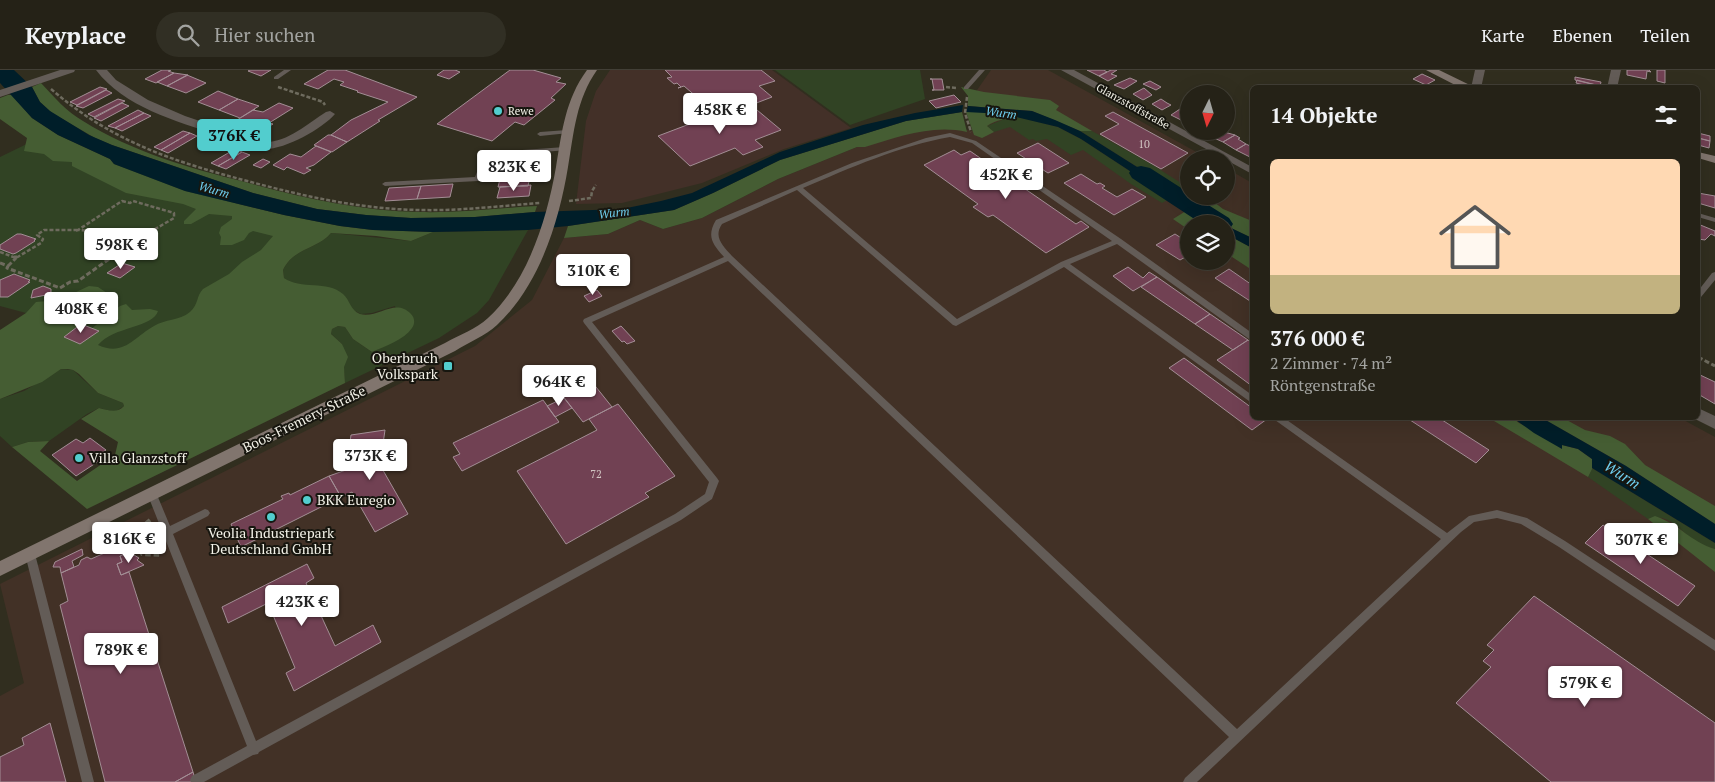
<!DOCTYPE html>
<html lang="de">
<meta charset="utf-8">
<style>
body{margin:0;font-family:"PT Serif",serif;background:#312f24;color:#f1f3f6;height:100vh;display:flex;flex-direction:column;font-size:19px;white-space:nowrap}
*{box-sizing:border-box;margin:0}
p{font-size:16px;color:#a3a4a1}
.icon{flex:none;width:28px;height:28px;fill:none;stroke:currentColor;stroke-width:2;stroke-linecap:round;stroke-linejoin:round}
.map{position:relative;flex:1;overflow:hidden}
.drawer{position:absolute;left:1250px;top:15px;width:450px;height:335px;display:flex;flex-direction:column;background:#252217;border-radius:8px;box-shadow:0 5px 20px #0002,0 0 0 1px #423f36}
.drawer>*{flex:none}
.needle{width:32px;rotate:185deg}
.tools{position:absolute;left:1180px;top:15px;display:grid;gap:10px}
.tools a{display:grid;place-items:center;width:55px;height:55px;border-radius:50%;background:#252217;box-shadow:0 5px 20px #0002,0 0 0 1px #423f36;font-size:25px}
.price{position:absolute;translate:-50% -42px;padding:0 11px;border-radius:5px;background:#fff;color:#222;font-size:16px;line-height:32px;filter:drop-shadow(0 1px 2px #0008)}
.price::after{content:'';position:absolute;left:50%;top:30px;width:15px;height:11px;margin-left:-8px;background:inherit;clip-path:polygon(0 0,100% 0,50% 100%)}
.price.current{background:#52cdce;color:#111}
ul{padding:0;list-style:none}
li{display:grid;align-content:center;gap:10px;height:265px;padding:0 20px}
li span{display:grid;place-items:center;height:155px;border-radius:8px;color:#555}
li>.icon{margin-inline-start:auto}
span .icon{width:90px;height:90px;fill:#fffc;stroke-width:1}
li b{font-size:21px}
h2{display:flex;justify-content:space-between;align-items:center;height:60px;padding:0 20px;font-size:21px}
header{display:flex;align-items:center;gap:30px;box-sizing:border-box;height:70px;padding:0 25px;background:#252217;border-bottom:1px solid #423f36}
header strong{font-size:24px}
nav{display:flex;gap:28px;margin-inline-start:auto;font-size:18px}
.search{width:350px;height:45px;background:#312f24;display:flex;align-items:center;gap:12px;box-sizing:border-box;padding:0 18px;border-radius:28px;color:#a3a4a1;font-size:19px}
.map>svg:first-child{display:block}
.commercial{fill:#433028}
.industrial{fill:#423126;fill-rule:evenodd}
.green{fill:#314324}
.forest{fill:#455d33}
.water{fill:#001e29}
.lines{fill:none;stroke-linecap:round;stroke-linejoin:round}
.river{fill:#001e29;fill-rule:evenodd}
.building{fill:#714153;stroke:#a38e95}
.path-far2{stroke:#6e6b5e;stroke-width:2.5;stroke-dasharray:4 2;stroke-linecap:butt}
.path-far1{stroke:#6e6b5e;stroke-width:3;stroke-dasharray:5 2.5;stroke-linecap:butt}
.path{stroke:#6e6b5e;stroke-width:4;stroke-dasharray:5.5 3;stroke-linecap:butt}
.lane{fill:#635c57;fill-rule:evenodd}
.street{fill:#635c57;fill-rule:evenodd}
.secondary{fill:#81756e;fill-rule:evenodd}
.poi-dot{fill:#52cdce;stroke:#17160f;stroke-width:2}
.labels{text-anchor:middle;stroke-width:4;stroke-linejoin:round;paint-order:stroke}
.far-street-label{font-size:11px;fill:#f3f2e8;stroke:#17160f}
.far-poi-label{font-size:11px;fill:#f3f2e8;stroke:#17160f;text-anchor:start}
.number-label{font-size:11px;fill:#d2c6c3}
.far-water-label{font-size:12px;font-style:italic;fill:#6fcff0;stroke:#17160f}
.poi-label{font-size:14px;fill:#f3f2e8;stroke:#17160f;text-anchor:start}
.street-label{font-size:14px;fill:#f3f2e8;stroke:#17160f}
.water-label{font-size:15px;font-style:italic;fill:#6fcff0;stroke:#17160f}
</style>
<header>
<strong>Keyplace</strong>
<div class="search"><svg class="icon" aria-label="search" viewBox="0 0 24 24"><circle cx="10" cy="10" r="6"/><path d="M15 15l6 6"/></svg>Hier suchen</div>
<nav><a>Karte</a><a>Ebenen</a><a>Teilen</a></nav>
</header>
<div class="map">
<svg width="1715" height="712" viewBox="0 0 1715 712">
<rect width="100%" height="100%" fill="#312e1f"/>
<path class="commercial" d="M610,0H772L851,58L784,79L702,113L622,133L576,134L586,51L596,21Z"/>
<path class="industrial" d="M991,0H1048L1209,89H1189V126H1226V98L1252,113V348H1680L1715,367V712H0V626L24,613L0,514L475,276L532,230L564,168L608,164L640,150L663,159L702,148L778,109L857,77L899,65L943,56L980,62L975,23ZM1189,154H1226V191H1189Z"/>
<path class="green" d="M775,0H920L925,29L850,55Z
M1019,47L1058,57L1081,69L1171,128L1162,133L1131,114L1083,80L1071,85L1047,69L1036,71L1033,69L1029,70L1010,57L994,62L987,56L1007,48Z
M1080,61H1092L1151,94L1189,118L1180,124Z
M37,69L322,161L109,313L26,243L0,236V87Z
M528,160L489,230L477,243L439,268L345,313L342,274L331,264L332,259L338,256L345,257L353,269L372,282L403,266L395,236L372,243L361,244L300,214L291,213L284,208L283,200C293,178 318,179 331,163L411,171L433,162Z
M61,299L73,300L98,323L123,333L124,336L115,342L99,338L87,344L49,371L28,372L12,377L0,366V329L24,321Z
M1592,398L1715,473V479C1708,477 1699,475 1693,470C1680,460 1668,442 1648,449L1588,407Z"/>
<path class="forest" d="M41,13C54,27 67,42 83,51C133,82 189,98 245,112C303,128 360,141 420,142C459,143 498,138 537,136L535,142L475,147L411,148L366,145L317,139L253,123L112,75L95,68L52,43L40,32L32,17Z
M961,17L984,22L1050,30L1059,36L1056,40L1092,61H1080L1032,41L968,36V26Z
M8,25H12L32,48L58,65L110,89L114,94L185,121L284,145L340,156L373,160L433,162L411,171L376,166L331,163C318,179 293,178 283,200L284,208C301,220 327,210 343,224C350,230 350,240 360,244C378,249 395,227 411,244C415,248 415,254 412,258C404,270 385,276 372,282L353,269L345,257L338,256L332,259L331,264L342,274L348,287L344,297L345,313L87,439L12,377L28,372L49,371L40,381L77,411L115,385L118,372L81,349L99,338C108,340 117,344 124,336L123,333L98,323L79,304L73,300L68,299H61L42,312L0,329V260L26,243L36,232L59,230L89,216L98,217L110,225V229L82,255L91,259L120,236L126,234L132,240L150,239L158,241C153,258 114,256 98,275C124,287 134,267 154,256C165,249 179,251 190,242C199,234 196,226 203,219L229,204L242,192L261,180L273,166L253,161L249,163L244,170L232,175H220L221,167L219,163L221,157L232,149V146L209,144L191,154H184V151L196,139L183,134L126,123L72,96V92L53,91L44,84L24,81L27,68L0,49V28Z
M962,42L967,62C932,54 898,67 865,77H857L778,109L702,148L663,159L640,150L608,164L564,168L568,156L674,140L713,123L780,90L906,51Z
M966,42H991L1019,47C1010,48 995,50 987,56L994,62L982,68L974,65Z
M1210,129L1223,139L1252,151V168L1231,158L1224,148L1216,143L1202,140L1198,136Z
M1186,141L1212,154H1189V160L1173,149Z
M1226,164L1252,178V200L1226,183Z
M1489,348H1513L1519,353L1562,375L1578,379L1592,389L1593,397L1588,407Z
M1542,348H1563L1585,360L1610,366L1625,374L1645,395L1715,436V454L1626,396Z
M1655,446C1681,455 1689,471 1715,479V502L1648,449Z"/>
<path class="water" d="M0,0H14L32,17L40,32L50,41L89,65L112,75L253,123L317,139L366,145L411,148L475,147L535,142L622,139L661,131L692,123L780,82L863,55L915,43L963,35L962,42L906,51L780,90L713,123L674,140L568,156L528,160L433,162L373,160L340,156L284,145L185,121L114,94L110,89L58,65L32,48L0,13Z
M968,36L1032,41L1055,50L1080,61L1180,124L1171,128L1081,69L1058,57L1003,44L966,42Z
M1198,136L1202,140L1216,143L1224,148L1231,158L1252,168V178L1226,164V154H1212L1186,141Z
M1513,348H1542L1626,396L1715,454V473L1592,398V389L1578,379L1562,375V379L1534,363Z"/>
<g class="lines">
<path class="river" d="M1141,96L1150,98L1189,123V126H1194L1229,148L1233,154L1229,160H1226V154H1202L1132,108L1129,103L1132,98Z"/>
</g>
<path class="building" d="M162,0H171L168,1L174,3L156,13L145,9Z
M250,0H271L261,6L248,1Z
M328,0H345L417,27L378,50L380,51L347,72L331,65L351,50L388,32L357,22L358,21L340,15L344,12L334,9L318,19L304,14Z
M444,0H455L460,2L449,9L437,5Z
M510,0H533L561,8L556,12L566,14L551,28L555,30L524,55L515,52L492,71L437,54Z
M665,0H761L775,11L759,16L772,27L720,47L684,16L678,18L681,17L677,13L674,14L667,8L672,7Z
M1087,0H1104L1107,2L1099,6Z
M1111,0H1117L1111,4L1117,6L1108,11L1099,6Z
M1627,0H1649L1651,2L1647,1L1646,9L1627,5Z
M1657,0H1665V13L1657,11Z
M174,3L188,5L167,16L157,12Z
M1422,4L1435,10L1426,15L1413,9Z
M187,5L206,13L186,23L167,16Z
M1575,7L1601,12L1600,16L1575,10Z
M1130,8L1137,11L1124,19L1114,15Z
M930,9H942L944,20H932H934L932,9Z
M1577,10L1600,16V18L1583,17L1584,15L1576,13Z
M1150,11L1161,17L1156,20L1143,14Z
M100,17L107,19L77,35L70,32Z
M1144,18L1152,25L1143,30L1133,24Z
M106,20L112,23L83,38L76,36Z
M218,21L238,29L219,40L198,32Z
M954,25L961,32L936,38L929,31Z
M118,29L125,31L94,47L88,44Z
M238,29L259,36L240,48L219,40Z
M1161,29L1167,33L1171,35L1162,40L1152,34Z
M122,33L129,36L101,51L94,48Z
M279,33L293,38L269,53L273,54L266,58L237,50L255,39L253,40L263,42Z
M751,35L781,60L755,70L763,77L743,85L735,78L690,96L658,66L716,44L720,47Z
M1180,39L1189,44V48L1183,51L1171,45Z
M138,40L144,43L115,58L108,56Z
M1113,42L1188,83L1161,99L1100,64L1119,54L1105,46Z
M144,43L151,46L122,61L115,58Z
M183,61L190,63L161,80L154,77Z
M1224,62L1235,65L1223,72L1214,68Z
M190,63L197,66L168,83L161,80Z
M1698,63L1710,66V71L1698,68Z
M328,65H331L347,72L332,82L314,75Z
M1235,65L1240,68L1238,69L1246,74L1236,80L1223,72Z
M1698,68L1710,71L1709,78L1698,75Z
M1038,73L1069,93L1048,103L1017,83Z
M1246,74L1252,77V85L1250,87L1236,80Z
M316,76L331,82L314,95L306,98L311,100L304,104L287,97L284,100L273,95L290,84L301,87Z
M235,79L242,82L218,96L211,93Z
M954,80L961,85L970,81L1076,154L1081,151L1089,157L1046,183L993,145L988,147L973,137L978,134L924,95Z
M242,82L250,85L226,99L218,96Z
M518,88L532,89L530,98L500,100L502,90Z
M263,89L270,92L261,98L253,95Z
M532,98L530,107L500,109L502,100Z
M1081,104L1097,114L1100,113L1105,116L1102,118L1117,127L1132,119L1146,127L1114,145L1064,113Z
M530,107L528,116L498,117L500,109Z
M453,114L450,127L417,129L421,116Z
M531,115L529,126L497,128L500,117Z
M421,116L417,129L385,131L389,118Z
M1698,123L1715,126V138L1698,133Z
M1698,154L1715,161V166L1711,164L1705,170L1698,169Z
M17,164H21L36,169L34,170L35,171L16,183L13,184L0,179V175Z
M1175,164L1189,173V185L1180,190L1156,175Z
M122,193L135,197L120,208L107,203Z
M1128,197L1143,208L1149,202L1157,207L1133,221L1113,206Z
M1229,199L1252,215V230L1250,231L1215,208Z
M14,204L30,210L28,212H30L8,227H0V210Z
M1157,207L1210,244L1195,254L1141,217Z
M43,216L51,219V222L46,225L31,228L33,220Z
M597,220L602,226L589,232L584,226Z
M1210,244L1248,270L1233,280L1195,254Z
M81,254L99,261L80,274L64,267Z
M621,256L635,271L627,274L624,271L622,272L612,261Z
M1248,270L1252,273V316L1217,290Z
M1184,288L1252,338V348L1267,349L1252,360L1169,298Z
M1698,304L1715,312V334L1698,324Z
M588,307L612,337L583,352L559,321Z
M564,328L572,338L555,347L547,336Z
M543,330L559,352L462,401L453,387L460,384L453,373Z
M618,334L675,406L645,423L649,427L566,474L517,401L597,360L589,349Z
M1407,348H1439L1489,380L1476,393Z
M385,360L380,395L408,444L375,462L352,422L341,427L329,406L346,400L351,365Z
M90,368L106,380L100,384L105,387L76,406L52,385L76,369L83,373Z
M329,406L341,427L241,477L231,454L283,429L281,426L289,423L290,425Z
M1603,455L1695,516L1678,536L1585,473Z
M125,474L128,482L120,486L122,492L117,494L121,505L129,502L193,702L175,712H105L60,535L68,531L61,503L79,495L81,490L87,487L91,489Z
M82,479L83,485L72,491L74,497L61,503L60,497H53L55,492Z
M128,482L131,488L134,485L139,488L137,490L144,495L121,505L117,494L122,492L120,486Z
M307,494L314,508L306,513L335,576L373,555L381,572L294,621L286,603L295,598L268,533L228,553L222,537Z
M1534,526L1715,653V712H1551L1456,633L1491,597L1483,591L1494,580L1487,575Z
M50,653L66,712H0V687L24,675L22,668Z
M193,702L196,712H175Z"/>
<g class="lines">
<path class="path-far2" d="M278,17L323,32L325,35
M946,17L956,18
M51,19C112,72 175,92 251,112C307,127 361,139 419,140C459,141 500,136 540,133
M967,27L965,43L971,62
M122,131L130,133L133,131L174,143V148L133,172L96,161L78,160Z
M569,131L591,128L592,121L596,115
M76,161L78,160
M0,182L16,188L41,173L43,169L37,165L44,160H78
M111,188L133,173"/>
<path class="path-far1" d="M14,187H17
M0,193L8,196L7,198L60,218L70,212L78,211L112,187
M8,196L16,188
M1698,287L1715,296"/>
<path class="path" d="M150,450L143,456L137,472L142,484L162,485"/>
<path class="lane" d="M284,0H291L278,9H274V7Z
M979,0H985L968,19H964V17Z
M567,60L569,61V63L540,66L537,64L540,62Z
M950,63L976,71L1121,169L1252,263V270L1249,269L1117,174L1070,194L1252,325V332L1249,331L1064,197L956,256L953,255L797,120L722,154C713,167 723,176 732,186L1237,659L1441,469L1275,350L1274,348H1284L1447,463L1469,446L1497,440L1527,448L1565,471L1715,570V581L1559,477L1521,454L1497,448L1474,452L1461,462L1197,712H1183L1185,708L1229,667L728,191L592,252L717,408L719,411L712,429L681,450L259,682L258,684L253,685L204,712H191L190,710L192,706L247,676L147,423L149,420L152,419L155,420L170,456L205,439L208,440L210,443L208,446L173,464L256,671L675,444L705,424L709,412L584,253L583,251L584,249L724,187C713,174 706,167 716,150L852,93L926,68ZM950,67L972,73L1112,171L1061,192L957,249L803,118C850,98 899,76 950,67Z
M565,77L568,79L567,80L496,86L487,91L481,109L478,111L385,116L382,114L385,112L475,107L482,89L495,82Z
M1698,143L1715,148V152L1698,147Z
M1715,202V210L1701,227H1698V221L1712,203Z
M30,480L33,481L35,484L94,712H82L25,484L27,481Z"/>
<path class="street" d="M60,0H75L74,2L0,27V20Z
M96,0H107L116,10L148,30L185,46L262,72C286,74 307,54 326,42L330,41L335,44C322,59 283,81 262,79C247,76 233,70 218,65C176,51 124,37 96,0Z
M1061,0H1074L1252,97V104Z
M1475,0H1485L1481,18H1471Z
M1611,0H1621L1617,18H1607Z
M1698,338L1715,346V359L1693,348H1698Z"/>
<path class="secondary" d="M587,0H597C576,30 574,62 568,97C559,152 539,216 497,255C485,266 469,272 455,281L0,506V491L445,273C459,265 476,259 488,248C528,211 547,149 556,97C562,62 565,30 587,0Z
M1426,0H1439L1476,18H1461Z
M1698,82L1715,86V93L1698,88Z"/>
</g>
<g class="poi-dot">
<circle cx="498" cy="41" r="5"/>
<rect x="443" y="291" width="10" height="10" rx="2.5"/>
<circle cx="79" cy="388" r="5"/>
<circle cx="307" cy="430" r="5"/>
<circle cx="271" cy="447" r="5"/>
</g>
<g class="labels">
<g class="far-street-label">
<text transform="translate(1133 36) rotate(29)" y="4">Glanzstoffstraße</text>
</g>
<g class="far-poi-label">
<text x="508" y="45">Rewe</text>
</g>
<g class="number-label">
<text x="1144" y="78">10</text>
<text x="596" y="408">72</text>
</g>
<g class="far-water-label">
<text transform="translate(1001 43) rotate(8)" y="4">Wurm</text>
<text transform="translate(214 120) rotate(16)" y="4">Wurm</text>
<text transform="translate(614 143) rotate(-7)" y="4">Wurm</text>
</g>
<g class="poi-label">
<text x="438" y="293" text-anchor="end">Oberbruch<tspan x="438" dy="16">Volkspark</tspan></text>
<text x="89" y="393">Villa Glanzstoff</text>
<text x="317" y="435">BKK Euregio</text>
<text x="271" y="468" text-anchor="middle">Veolia Industriepark<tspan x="271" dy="16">Deutschland GmbH</tspan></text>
</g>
<g class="street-label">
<text transform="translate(304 349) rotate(-26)" y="5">Boos-Fremery-Straße</text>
</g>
<g class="water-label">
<text transform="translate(1622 405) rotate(32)" y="5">Wurm</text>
</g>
</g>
</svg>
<div class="tools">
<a><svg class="needle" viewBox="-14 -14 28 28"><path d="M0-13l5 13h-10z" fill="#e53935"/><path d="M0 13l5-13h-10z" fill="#a3a4a1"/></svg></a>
<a><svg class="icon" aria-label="locate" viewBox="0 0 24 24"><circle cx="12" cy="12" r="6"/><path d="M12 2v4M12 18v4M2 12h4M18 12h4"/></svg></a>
<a><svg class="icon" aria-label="layers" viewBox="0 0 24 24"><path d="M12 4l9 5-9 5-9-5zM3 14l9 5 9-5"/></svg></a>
</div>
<b class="price" style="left:720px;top:65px">458K €</b>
<b class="price current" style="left:234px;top:91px">376K €</b>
<b class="price" style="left:514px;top:122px">823K €</b>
<b class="price" style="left:1006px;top:130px">452K €</b>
<b class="price" style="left:121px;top:200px">598K €</b>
<b class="price" style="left:593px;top:226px">310K €</b>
<b class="price" style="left:81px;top:264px">408K €</b>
<b class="price" style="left:559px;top:337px">964K €</b>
<b class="price" style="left:370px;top:411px">373K €</b>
<b class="price" style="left:129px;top:494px">816K €</b>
<b class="price" style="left:1641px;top:495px">307K €</b>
<b class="price" style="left:302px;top:557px">423K €</b>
<b class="price" style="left:121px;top:605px">789K €</b>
<b class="price" style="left:1585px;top:638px">579K €</b>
<section class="drawer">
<h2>14 Objekte<svg class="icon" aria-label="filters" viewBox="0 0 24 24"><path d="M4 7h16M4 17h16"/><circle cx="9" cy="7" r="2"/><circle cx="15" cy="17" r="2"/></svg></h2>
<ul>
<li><span style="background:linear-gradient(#ffd9b3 75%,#c2b280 0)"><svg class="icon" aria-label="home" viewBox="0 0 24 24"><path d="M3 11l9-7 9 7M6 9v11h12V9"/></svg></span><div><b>376 000 €</b><p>2 Zimmer · 74 m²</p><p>Röntgenstraße</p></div></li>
</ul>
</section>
</div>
